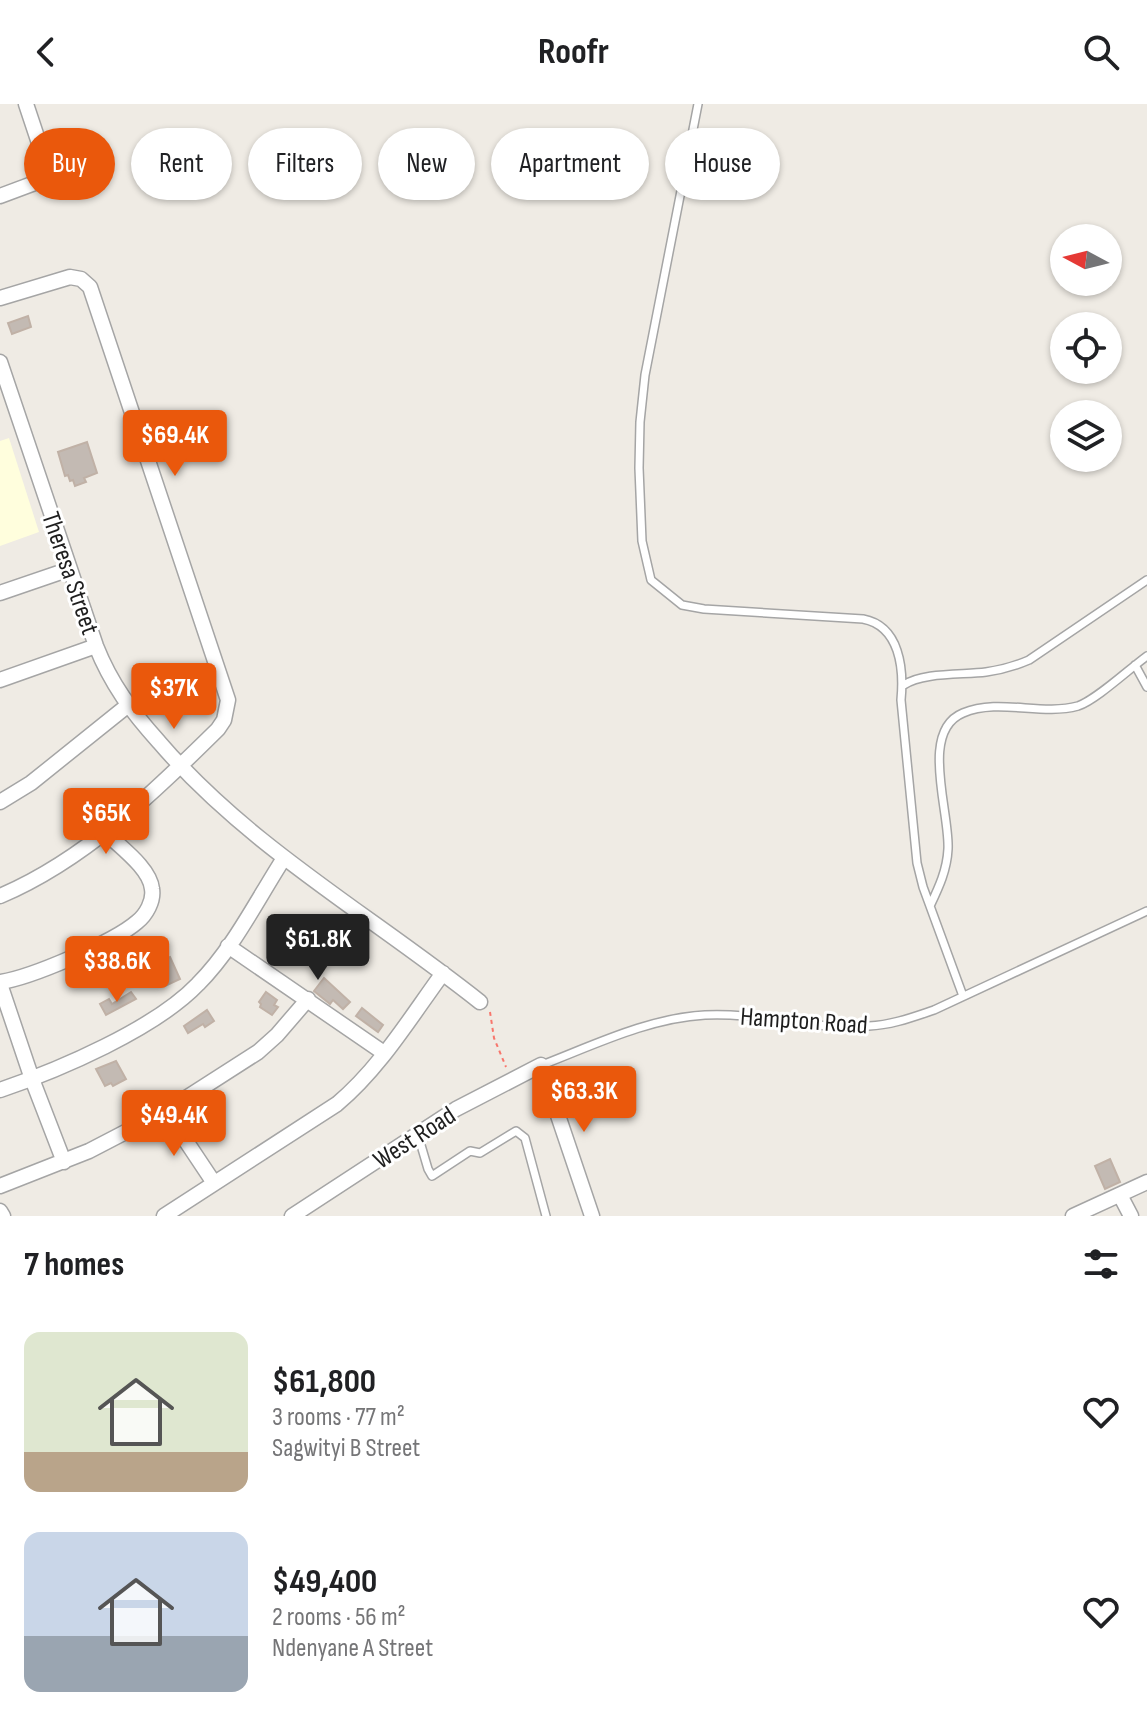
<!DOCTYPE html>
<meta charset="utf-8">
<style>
body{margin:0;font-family:"Sofia Sans Condensed",sans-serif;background:#f2f2f2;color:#202124;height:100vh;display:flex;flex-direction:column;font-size:30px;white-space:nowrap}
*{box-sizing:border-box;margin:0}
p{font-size:26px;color:#757577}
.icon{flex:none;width:44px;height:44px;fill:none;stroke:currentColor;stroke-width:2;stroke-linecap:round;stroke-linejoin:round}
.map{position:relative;height:1112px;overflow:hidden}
.panel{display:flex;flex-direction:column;background:#fff;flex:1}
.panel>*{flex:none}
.banner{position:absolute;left:24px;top:24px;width:1100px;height:72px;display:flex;gap:16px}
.needle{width:52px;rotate:277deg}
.buttons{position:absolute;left:1050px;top:120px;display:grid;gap:16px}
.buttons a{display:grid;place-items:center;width:72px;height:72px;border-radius:50%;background:#fff;box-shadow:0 2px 6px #0004;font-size:40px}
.price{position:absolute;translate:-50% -68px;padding:0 18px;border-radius:8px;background:#ea580c;color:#fff;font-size:26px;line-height:52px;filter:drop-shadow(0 2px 4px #0008)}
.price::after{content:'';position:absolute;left:50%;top:48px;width:24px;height:18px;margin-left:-12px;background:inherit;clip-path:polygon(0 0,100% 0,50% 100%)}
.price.current{background:#222;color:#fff}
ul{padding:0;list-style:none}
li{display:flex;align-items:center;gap:24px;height:200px;padding:0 24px}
li span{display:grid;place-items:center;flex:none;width:224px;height:160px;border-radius:16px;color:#555}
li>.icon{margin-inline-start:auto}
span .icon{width:96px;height:96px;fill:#fffc;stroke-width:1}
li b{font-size:34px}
h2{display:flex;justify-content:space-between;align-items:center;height:96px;padding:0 24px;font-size:34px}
.chip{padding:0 28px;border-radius:36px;background:#fff;box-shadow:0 2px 6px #0004;font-size:28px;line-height:72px}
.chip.current{background:#ea580c;color:#fff}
header{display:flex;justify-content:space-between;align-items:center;height:104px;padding:0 24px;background:#fff;font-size:36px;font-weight:700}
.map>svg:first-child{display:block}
.education{fill:#fffedd}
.building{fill:#c3bab3;stroke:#c0b1a6;stroke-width:2}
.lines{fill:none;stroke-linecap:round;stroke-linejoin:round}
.lane-casing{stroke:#a5a5a5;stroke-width:10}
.street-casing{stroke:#a5a5a5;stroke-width:17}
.path{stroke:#f8766c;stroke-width:2;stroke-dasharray:4 4;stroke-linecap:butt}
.lane{stroke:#fff;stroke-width:7}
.street{stroke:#fff;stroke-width:14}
.labels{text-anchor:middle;stroke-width:6;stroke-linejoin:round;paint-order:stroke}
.street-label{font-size:26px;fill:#1e1e1e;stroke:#fff}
</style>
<header><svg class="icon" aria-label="back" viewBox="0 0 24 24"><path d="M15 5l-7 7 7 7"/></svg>Roofr<svg class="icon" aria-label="search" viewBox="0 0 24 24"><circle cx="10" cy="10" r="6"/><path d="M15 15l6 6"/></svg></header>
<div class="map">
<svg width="1147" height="1112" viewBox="0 0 1147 1112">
<rect width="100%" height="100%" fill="#efebe4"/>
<path class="education" d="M9,334L39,428L0,442V337Z"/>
<path class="building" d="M28,212L31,223L12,230L8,219Z
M87,338L97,369L84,374L86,378L75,382L73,376L70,377L68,371L65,372L58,348Z
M170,853L180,875L165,882L155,860Z
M324,874L350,898L343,905L333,896L330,900L314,887Z
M131,888L136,895L106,911L100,900L109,895L112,900Z
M266,888L277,896L274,901L278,903L272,911L260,903L261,900L259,898Z
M362,904L383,921L378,928L356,912Z
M207,906L214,917L205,923L203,920L188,929L184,922Z
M116,957L126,975L113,982L111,979L105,982L96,965Z
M1110,1055L1120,1078L1105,1085L1095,1062Z"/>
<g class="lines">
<g class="lane-casing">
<path id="lane" d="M698,0L645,271L640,318L639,364L642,437L651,476L682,501L704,505L863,515C900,522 904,565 901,596L917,759L923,783L963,892
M1135,561L1147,583
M904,581C922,568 964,571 986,568C1001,566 1015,562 1029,556L1147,476
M930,802C939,783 947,766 948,745C950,708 919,627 963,609C999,594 1041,612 1078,602C1096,596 1129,565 1147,552
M542,961C594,941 649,914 705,911C760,908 814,927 869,922C892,921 913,913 934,906L1147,807
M418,1031L428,1065L432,1072L470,1047L480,1049L516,1027L525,1034L546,1112"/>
</g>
<g class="street-casing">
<path id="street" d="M26,0L51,75
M0,92L83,61
M0,194L70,173L81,175L90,183L228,596L224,616L218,625C153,689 85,756 0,792
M0,258L96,542C111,580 132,608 159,638C249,743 372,812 480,898
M0,489L70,465
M0,576L96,542
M0,698L31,679L127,602
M228,842L384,949
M0,878C30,874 114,838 137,818C146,811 154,797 152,785C150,764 120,743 105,728
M0,880L32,975L64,1058
M0,986C59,966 155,925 198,880C233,845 257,796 284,754
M166,1007L214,1079
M0,1082L89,1047L166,1007L258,948L277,931L308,895
M1120,1091L1131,1112
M0,1107L3,1112
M164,1112L337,1000C380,964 410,914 443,869
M292,1112L456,1005L541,961L592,1112
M1073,1112L1147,1078"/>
</g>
<path class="path" d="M490,908L494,934L506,963"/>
<use href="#lane" class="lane"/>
<use href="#street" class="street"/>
</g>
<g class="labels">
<g class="street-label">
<text transform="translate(71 469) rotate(71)" y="9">Theresa Street</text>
<text transform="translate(804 916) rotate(4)" y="9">Hampton Road</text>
<text transform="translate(414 1033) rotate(-33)" y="9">West Road</text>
</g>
</g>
</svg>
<div class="buttons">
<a><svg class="needle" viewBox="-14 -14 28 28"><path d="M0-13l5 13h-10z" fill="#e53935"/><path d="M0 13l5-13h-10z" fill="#757577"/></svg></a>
<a><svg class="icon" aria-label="locate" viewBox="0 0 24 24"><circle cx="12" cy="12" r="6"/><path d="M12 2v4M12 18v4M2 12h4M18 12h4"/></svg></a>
<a><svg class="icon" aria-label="layers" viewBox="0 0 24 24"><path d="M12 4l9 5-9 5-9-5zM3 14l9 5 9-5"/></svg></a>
</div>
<b class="price" style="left:175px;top:374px">$69.4K</b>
<b class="price" style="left:174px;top:627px">$37K</b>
<b class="price" style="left:106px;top:752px">$65K</b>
<b class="price current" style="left:318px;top:878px">$61.8K</b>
<b class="price" style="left:117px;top:900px">$38.6K</b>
<b class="price" style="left:584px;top:1030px">$63.3K</b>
<b class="price" style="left:174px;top:1054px">$49.4K</b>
<div class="banner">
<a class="chip current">Buy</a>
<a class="chip">Rent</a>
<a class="chip">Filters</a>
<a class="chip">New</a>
<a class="chip">Apartment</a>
<a class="chip">House</a>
</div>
</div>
<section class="panel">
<h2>7 homes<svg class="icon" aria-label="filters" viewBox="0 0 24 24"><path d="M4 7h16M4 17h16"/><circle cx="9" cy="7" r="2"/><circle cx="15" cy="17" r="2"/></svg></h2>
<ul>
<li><span style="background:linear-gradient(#dfe7d0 75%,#b9a48a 0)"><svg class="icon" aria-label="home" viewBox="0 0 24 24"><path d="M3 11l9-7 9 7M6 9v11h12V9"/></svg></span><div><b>$61,800</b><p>3 rooms · 77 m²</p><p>Sagwityi B Street</p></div><svg class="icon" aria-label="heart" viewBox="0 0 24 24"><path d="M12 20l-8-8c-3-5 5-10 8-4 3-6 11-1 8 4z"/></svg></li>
<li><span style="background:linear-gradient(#c9d6e8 65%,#9aa5b1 0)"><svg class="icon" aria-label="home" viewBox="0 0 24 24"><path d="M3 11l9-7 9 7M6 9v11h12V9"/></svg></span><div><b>$49,400</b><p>2 rooms · 56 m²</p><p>Ndenyane A Street</p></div><svg class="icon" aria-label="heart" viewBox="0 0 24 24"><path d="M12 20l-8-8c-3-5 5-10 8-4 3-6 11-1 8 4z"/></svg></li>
</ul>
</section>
